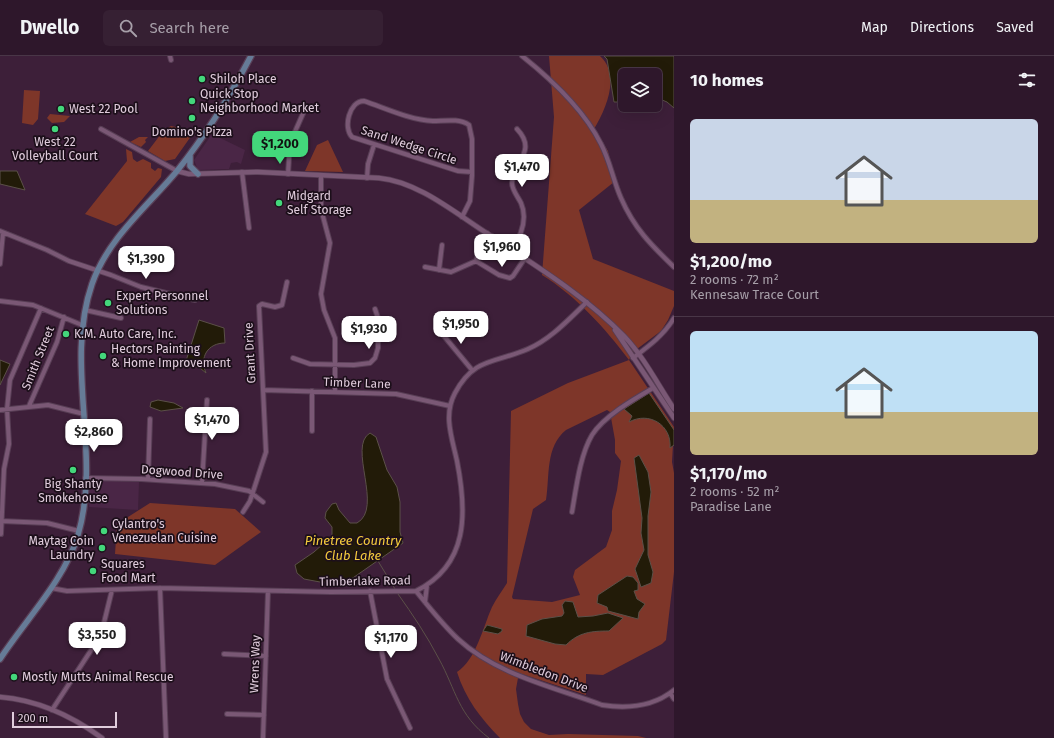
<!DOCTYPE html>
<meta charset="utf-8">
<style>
body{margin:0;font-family:"Fira Sans",sans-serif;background:#362033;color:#f1f3f6;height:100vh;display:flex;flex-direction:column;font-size:15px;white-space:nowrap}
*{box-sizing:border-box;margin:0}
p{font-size:13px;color:#a79fa9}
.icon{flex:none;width:22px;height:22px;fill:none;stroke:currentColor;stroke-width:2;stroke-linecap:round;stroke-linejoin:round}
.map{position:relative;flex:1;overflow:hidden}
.drawer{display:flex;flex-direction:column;background:#2e172b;width:380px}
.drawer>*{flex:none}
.controls{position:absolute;left:618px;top:12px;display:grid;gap:8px}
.controls a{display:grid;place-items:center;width:44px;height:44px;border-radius:6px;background:#2e172b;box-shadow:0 4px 16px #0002,0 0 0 1px #493647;font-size:20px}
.scale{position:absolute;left:12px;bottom:10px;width:105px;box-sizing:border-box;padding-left:4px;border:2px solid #e0ccdc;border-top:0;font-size:11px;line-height:14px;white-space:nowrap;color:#e0ccdc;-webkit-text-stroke:3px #1c0f1a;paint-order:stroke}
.price{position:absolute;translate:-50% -34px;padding:0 9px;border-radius:8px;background:#fff;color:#222;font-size:13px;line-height:26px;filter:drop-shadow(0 1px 2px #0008)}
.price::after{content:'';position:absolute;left:50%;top:24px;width:12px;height:9px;margin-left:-6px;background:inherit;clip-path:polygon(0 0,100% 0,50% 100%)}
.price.on{background:#43d77b;color:#111}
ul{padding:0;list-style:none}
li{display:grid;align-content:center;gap:8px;height:212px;padding:0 16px}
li+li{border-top:1px solid #493647}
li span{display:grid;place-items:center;height:124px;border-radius:6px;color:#555}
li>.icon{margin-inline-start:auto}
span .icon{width:72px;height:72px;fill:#fffc;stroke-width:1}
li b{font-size:17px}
h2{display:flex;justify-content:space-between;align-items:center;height:48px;padding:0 16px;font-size:17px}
header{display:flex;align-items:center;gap:24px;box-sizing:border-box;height:56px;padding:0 20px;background:#2e172b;border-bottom:1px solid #493647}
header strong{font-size:19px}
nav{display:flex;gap:22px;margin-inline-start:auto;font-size:14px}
.search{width:280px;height:36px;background:#362033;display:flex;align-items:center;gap:10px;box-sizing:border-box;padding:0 14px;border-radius:6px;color:#a79fa9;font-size:15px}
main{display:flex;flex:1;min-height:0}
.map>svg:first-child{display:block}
.built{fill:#4a2646}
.green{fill:#7e3629;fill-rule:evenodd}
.water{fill:#221b08;stroke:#5b5048}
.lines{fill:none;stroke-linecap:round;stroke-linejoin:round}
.stream{stroke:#5b5048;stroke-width:1}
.minor-casing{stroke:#583e55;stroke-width:6}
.tertiary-casing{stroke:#583e55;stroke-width:6}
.secondary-casing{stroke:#583e55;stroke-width:8}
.minor{stroke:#7a5875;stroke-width:4}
.tertiary{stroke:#7a5875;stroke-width:4.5}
.secondary{stroke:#667b97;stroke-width:5.5}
.poi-dot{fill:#43d77b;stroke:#1c0f1a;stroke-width:1.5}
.labels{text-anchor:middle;stroke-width:3.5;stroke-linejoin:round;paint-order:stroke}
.poi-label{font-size:12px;fill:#e0ccdc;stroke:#1c0f1a;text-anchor:start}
.street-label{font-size:12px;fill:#e0ccdc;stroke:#1c0f1a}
.water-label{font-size:13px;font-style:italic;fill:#f4cb3d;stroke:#1c0f1a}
</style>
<header>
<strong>Dwello</strong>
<div class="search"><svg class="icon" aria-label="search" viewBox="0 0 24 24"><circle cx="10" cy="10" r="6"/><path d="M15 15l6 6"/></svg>Search here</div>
<nav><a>Map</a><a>Directions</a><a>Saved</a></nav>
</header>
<main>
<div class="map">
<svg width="674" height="682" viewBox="0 0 674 682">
<rect width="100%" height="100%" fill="#3d1f39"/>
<path class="built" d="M212,78L245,94L241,108L237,106L231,107L229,113L198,114L194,104Z
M106,424L139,426L138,454L89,451L90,426Z"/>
<path class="green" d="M549,0H600C621,19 606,53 594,73L608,95L614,126L579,154L593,203L674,235V250L668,264L661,275L633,296L629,304L674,371L672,406L674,417V516L666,584L662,588L603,619L586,618V639L522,618L518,622L516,633L518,648L520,658L524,666L531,673L549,679L568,678L638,680L646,682H500C481,663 465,642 457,616C476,604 483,571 492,551C496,543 502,535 507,527L511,355L568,327L629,304C605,272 576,240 542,219L554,61ZM607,354L610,356L615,384V397L621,405L617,434L612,455V474L606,491L575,514L573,521L580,539L552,546L513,543L512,541L533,453L546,444C550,420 545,391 566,374Z
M24,34L40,35L38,63L33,69L22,67Z
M50,58L70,60L64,66L52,67L47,62Z
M171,70L191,74L194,76L175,103L165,105L148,95L164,74Z
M139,81H148L145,84L146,86L141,91L130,86Z
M328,84L343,116L305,115L317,89Z
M126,93L132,96L133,103L137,106L143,103L151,107V112L155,115L158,112L162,113L161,121L123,166L116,170L85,158L127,105Z
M150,447L235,453L261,476L215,509L115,498L117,468Z"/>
<path class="water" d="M604,0H674V52L667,46L655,41V19H625V46H614L607,3Z
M0,115H17L25,134L0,128Z
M199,264L224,272L225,287C208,287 199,301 206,317L200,312L185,308Z
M0,304L10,308L0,329Z
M649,337L674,374V389L670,392C672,369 649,355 629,366L632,360L624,353Z
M158,344L174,347L183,352L161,355L150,351L151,346Z
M370,377L376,381L387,414L397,431L400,446V476L403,487L347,526H320L304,523L297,517L295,509L314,496L332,480V471L325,462L326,456L332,448L336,447L339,454L350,467H357C384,452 347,390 370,377Z
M639,399L648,416L651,436L648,460V499L653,516L651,527L641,531L635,513L644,494L641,477L642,462L634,402Z
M627,520L633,521L638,527V534L634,535L637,543L645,548L639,556L638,563L608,555L607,551L597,547L598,539Z
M565,545L573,546L578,561L593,560L608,557L623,562L609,575C592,575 579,576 566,589L555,588L526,580L527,569L542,563L562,560L564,557L562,549Z
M487,569L502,573V575L498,578L483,575Z"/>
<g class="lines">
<path class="stream" d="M378,505L395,533
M398,538C413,559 427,580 439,603C456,634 458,659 489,682"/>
<g class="minor-casing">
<path id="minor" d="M170,0L171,4
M522,0C551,23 584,54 601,88C610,105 613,124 621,142C634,172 651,189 674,211
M101,73L177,115
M242,116L249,172
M288,118L290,87L305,53
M321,121V153L330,187L321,238L324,254L335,282V336
M367,122L368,108L374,89
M462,161L470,145L472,120V83L469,69C459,62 444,65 433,65C410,64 385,52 364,45C349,45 343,72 352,81L458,115L472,116
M0,175L47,194L69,205L111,219L141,231L195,244
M481,191L492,180
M512,194C521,180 528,163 521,147C518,141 512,134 512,127C513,107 538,95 517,73
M476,205L499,219L510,222L513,220L525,202
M0,208L3,177
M425,211L451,216L476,205L481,187L487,177
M439,214L442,189
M0,245L33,249L82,269
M85,254L121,262
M439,274L472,314
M293,302L310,308L354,309L370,307L375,302L378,292V262L375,253
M633,302C649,290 664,279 674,262
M263,334L396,338L450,350
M29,350L57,286L64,261
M0,354L48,349L84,358
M312,375V335
M85,422L141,423L215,428L249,435L263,446
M148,423L150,363
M202,427L207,344
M243,456L250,445L266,396L259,250L262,248L275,251L282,249L287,226
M572,456C576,433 580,399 592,379C604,360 634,343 653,332
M1,465L47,467L79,475
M1,478L4,413L9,388L7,353L10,324L41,252
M51,532L67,535L160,532L331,536L416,535C469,509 467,456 457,405C452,382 443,359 455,337C474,301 496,307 528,293C551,283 569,263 587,246
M160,532L166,682
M370,535L387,623L410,672
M416,535C429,551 442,568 458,583C497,619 554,631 602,649C628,653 653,651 674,634
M425,546L427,529
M224,598L266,600
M670,637L674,643
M52,654L101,579L112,534
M227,658L264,659
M263,682L268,535"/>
</g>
<g class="tertiary-casing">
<path id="tertiary" d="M177,115L189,118L258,116L379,122C419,126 455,157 488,178C536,210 584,239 624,280C644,301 658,329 674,353
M615,274L674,362
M0,641C37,644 72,660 102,682"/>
</g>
<g class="secondary-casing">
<path id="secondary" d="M190,100V110L198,118
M0,603C26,563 64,525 78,479C102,397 64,309 92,228C108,182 147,151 177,115C206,79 230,40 251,0"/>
</g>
<use href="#minor" class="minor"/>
<use href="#tertiary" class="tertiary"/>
<use href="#secondary" class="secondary"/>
</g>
<g class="poi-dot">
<circle cx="202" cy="23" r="4"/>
<circle cx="192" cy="45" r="4"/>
<circle cx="61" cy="53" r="4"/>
<circle cx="192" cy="62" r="4"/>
<circle cx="55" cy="73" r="4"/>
<circle cx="279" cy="147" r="4"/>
<circle cx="108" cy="247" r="4"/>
<circle cx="66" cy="278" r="4"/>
<circle cx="103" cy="300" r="4"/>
<circle cx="73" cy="414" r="4"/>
<circle cx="104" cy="475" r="4"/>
<circle cx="102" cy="492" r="4"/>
<circle cx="93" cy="515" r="4"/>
<circle cx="14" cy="621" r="4"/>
</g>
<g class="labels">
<g class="poi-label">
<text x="210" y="27">Shiloh Place</text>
<text x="200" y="42">Quick Stop<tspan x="200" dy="14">Neighborhood Market</tspan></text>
<text x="69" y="57">West 22 Pool</text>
<text x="192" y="80" text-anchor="middle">Domino's Pizza</text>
<text x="55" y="90" text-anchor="middle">West 22<tspan x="55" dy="14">Volleyball Court</tspan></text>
<text x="287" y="144">Midgard<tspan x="287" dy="14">Self Storage</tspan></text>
<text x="116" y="244">Expert Personnel<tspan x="116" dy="14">Solutions</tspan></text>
<text x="74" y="282">K.M. Auto Care, Inc.</text>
<text x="111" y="297">Hectors Painting<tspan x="111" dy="14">&amp; Home Improvement</tspan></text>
<text x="73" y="432" text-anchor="middle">Big Shanty<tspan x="73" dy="14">Smokehouse</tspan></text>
<text x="112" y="472">Cylantro's<tspan x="112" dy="14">Venezuelan Cuisine</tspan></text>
<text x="94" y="489" text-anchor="end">Maytag Coin<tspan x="94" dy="14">Laundry</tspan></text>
<text x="101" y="512">Squares<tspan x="101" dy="14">Food Mart</tspan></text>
<text x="22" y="625">Mostly Mutts Animal Rescue</text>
</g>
<g class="street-label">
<text transform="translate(409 89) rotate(18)" y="4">Sand Wedge Circle</text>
<text transform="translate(250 297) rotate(-93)" y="4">Grant Drive</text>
<text transform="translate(38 302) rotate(-68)" y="4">Smith Street</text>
<text transform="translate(357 327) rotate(2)" y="4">Timber Lane</text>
<text transform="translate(182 416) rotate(4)" y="4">Dogwood Drive</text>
<text transform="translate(365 525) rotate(-1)" y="4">Timberlake Road</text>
<text transform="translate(255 608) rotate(-88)" y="4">Wrens Way</text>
<text transform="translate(544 616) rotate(21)" y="4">Wimbledon Drive</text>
</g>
<g class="water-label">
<text x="353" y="489">Pinetree Country<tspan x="353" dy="15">Club Lake</tspan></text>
</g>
</g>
</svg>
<div class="controls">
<a><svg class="icon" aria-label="layers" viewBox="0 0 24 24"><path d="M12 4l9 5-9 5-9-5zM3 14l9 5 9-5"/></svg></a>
</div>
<div class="scale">200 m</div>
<b class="price on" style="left:280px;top:109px">$1,200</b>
<b class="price" style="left:522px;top:132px">$1,470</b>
<b class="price" style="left:502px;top:212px">$1,960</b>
<b class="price" style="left:146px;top:224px">$1,390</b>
<b class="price" style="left:461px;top:289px">$1,950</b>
<b class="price" style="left:369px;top:294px">$1,930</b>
<b class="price" style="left:212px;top:385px">$1,470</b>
<b class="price" style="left:94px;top:397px">$2,860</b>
<b class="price" style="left:97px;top:600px">$3,550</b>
<b class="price" style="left:391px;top:603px">$1,170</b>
</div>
<section class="drawer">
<h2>10 homes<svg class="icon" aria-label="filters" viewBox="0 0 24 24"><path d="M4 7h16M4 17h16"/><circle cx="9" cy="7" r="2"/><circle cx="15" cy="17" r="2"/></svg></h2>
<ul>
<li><span style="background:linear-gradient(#c9d6e8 65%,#c2b280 0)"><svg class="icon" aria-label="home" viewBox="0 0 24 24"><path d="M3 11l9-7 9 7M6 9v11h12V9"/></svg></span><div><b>$1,200/mo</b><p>2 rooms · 72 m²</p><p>Kennesaw Trace Court</p></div></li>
<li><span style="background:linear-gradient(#bfe0f5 65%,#c2b280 0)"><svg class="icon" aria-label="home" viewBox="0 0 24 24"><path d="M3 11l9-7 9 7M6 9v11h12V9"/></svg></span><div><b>$1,170/mo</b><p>2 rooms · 52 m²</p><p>Paradise Lane</p></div></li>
</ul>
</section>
</main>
